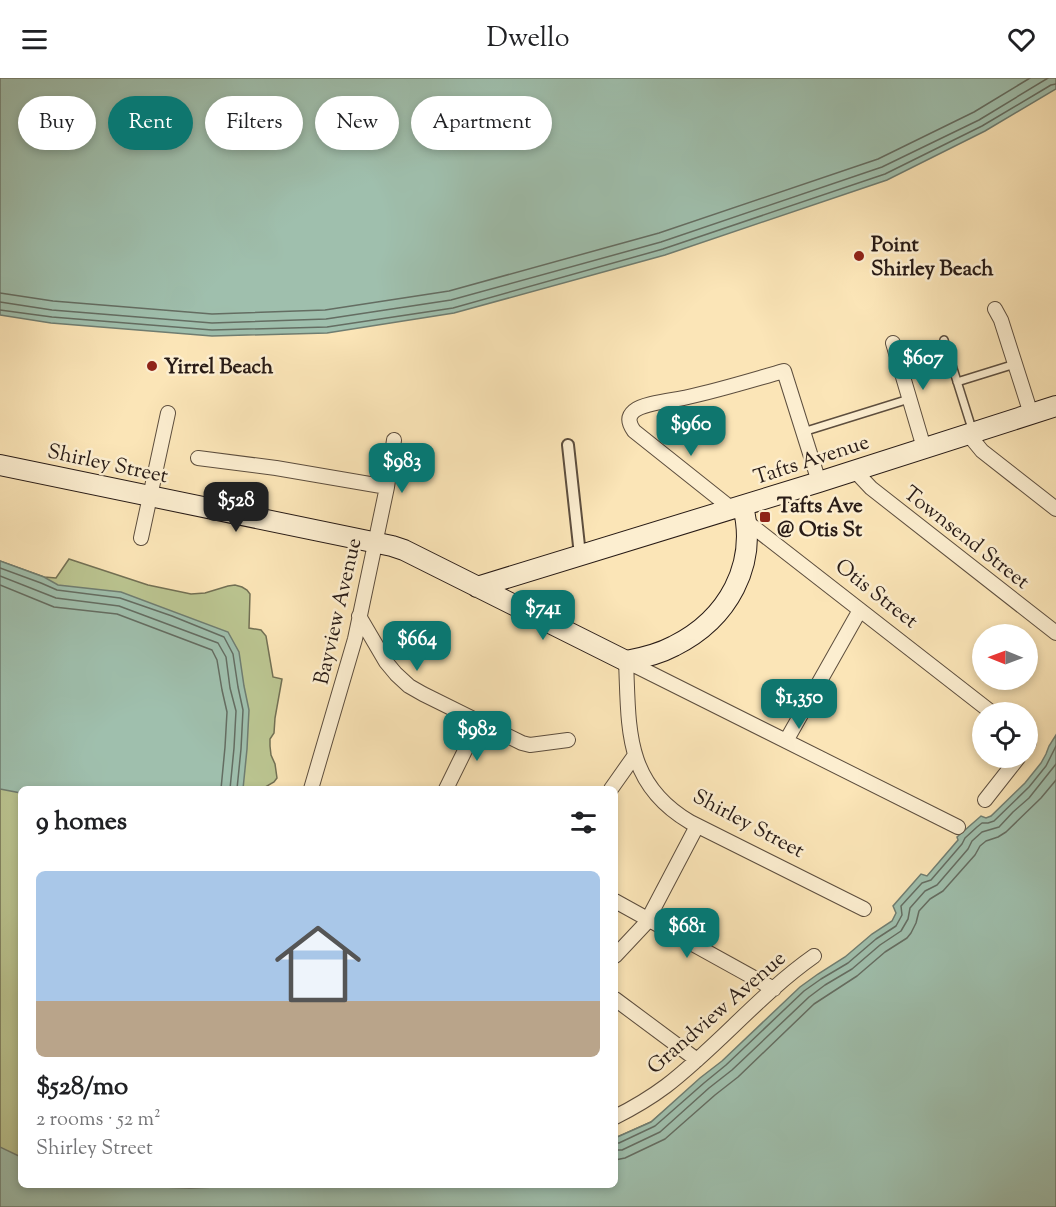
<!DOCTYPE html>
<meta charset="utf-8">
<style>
body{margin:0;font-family:"Sorts Mill Goudy",serif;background:#f2f2f2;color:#202124;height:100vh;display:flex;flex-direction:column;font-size:22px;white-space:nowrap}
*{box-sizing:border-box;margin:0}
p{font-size:20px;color:#757577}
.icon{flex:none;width:33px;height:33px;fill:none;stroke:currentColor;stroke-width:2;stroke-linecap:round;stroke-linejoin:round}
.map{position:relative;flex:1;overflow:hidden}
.sheet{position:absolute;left:18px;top:708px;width:600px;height:402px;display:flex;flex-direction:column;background:#fff;border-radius:9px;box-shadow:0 3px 9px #0003}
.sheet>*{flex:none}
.banner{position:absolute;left:18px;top:18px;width:600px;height:54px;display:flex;gap:12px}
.needle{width:39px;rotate:271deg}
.tools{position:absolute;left:972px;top:546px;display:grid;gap:12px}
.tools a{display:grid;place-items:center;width:66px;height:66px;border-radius:50%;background:#fff;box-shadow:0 3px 9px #0003;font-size:30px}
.price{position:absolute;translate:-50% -51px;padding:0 14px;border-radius:12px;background:#0f766e;color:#fff;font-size:20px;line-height:39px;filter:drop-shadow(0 2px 3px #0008)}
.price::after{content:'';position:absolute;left:50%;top:36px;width:18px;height:14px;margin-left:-9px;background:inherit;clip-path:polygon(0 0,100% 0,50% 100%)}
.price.current{background:#222;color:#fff}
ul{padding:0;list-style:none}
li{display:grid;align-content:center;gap:12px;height:318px;padding:0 18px}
li span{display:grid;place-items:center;height:186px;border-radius:9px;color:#555}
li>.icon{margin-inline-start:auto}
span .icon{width:108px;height:108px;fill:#fffc;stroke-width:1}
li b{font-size:26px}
h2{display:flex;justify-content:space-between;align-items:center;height:72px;padding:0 18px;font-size:26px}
.tag{padding:0 21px;border-radius:27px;background:#fff;box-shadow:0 3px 9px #0003;font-size:21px;line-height:54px}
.tag.current{background:#0f766e;color:#fff}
header{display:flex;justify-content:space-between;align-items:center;height:78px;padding:0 18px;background:#fff;font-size:27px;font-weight:600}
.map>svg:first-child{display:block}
.green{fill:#bbc591;stroke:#727054;stroke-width:1.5}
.water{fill:#9fbfad;stroke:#6f7d71;stroke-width:1.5}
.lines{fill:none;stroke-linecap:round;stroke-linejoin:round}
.shore{stroke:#646d62;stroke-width:1.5}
.service-casing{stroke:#5d4e3e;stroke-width:10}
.pedestrian-casing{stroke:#5d4e3e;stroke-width:14}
.minor-casing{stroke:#5d4e3e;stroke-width:16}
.secondary-casing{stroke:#281b16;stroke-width:22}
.service{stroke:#fceed0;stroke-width:7}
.pedestrian{stroke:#fceed0;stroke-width:10}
.minor{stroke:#fceed0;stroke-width:14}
.secondary{stroke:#fceed0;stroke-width:20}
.poi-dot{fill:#8f2418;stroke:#fceed0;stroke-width:2}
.labels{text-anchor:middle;stroke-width:5;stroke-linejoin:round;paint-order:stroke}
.poi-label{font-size:21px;font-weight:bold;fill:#281b16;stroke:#fceed0;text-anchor:start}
.street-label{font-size:21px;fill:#281b16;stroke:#fceed0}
</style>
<header><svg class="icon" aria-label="menu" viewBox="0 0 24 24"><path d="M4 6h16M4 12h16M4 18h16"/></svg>Dwello<svg class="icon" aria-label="heart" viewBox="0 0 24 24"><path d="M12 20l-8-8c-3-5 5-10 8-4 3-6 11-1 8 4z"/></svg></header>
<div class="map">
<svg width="1056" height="1129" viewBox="0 0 1056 1129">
<rect width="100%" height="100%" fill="#fbe5b7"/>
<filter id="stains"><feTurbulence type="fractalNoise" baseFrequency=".00333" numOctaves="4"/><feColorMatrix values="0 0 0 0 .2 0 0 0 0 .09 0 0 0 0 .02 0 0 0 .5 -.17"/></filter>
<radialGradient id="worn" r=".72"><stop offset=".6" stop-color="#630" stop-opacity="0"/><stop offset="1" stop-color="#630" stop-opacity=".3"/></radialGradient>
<path class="green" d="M69,481L148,507L191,516L205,515L228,508L235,507L242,509L247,512L250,516L249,550L261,552L266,558L273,599L282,601L275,640L274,655L270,661V668L271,677L275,686L277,700L274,704L262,711H21V1107H156L161,1109L190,1110L273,1107H615V1060L651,1044L679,1020L621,1129H0V483L44,499L56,500Z"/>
<path class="water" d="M0,0H1056V11L985,53L887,102L665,177L454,235L327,255L212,258L51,245L0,237Z
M0,483L44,499L58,507L121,514L228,554L239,574L244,608L249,632L247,671L243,711H21V715L0,711Z
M1056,657V1129H0V1069L21,1079V1107H156L161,1109L190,1110L273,1107H615V1060L651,1044L700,1000L722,983L800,909L818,896L845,879L872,856L892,843L896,835L893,828L921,796L927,798L958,762L957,759L981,738L986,740L991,738L1025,705L1041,685L1046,676L1049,668Z"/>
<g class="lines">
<path class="shore" d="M0,215L53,223L212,236L325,232L449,213L659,155L878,81L974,34L1030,0
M0,224L52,232L212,245L326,241L451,222L661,164L882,89L979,42L1048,0
M0,232L52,239L212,252L327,249L453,230L663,171L885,96L982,48L1051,7L1056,6
M0,490L41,505L57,512L120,520L172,538L224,559L233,576L238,609L243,632L241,671L237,711
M0,498L56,520L119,528L218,565L226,579L230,610L236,633L234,670L230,711
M0,507L54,529L117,536L212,572L217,582L222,612L227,634L225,669L221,711
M615,1065H619L655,1048L704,1005L726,987L804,913L821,901L848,885L876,861L896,848L902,837L901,828L922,805L931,802L962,766L965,760L977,749L982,745H988L994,743L1029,709L1046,688L1056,668
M615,1072H622L660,1054L709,1010L732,992L809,919L825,907L852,891L880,867L901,853L908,841L910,830L925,813L937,807L968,771L972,763L982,754L999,749L1013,734L1029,720L1056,686
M615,1082L625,1080L665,1061L715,1017L738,999L814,926L857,898L885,874L907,860L911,855L916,845L919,833L930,821L943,813L975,777L980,768L986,763L998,759L1006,754L1041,720L1056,702"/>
<g class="service-casing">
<path id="service" d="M944,262L973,354
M957,304L1015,286
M803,354L909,321"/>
</g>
<g class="pedestrian-casing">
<path id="pedestrian" d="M568,367L580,477"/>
</g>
<g class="minor-casing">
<path id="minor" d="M995,231L1001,242L1031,336
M893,265L924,370
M968,356L982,373L1056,431
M198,380L276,390L387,409
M855,393L871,410L1056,555
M732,431L634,353C629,346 627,339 634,333C643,325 676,322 688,319C720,312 752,302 784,293L819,404
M747,444L991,634
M141,460L168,335
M359,538L386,584L396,596L409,608L423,616L522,665L530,667L568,662
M786,663L860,532
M1028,663L1029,664L1028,667
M311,711L355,561L387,409L394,362
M446,711L479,644
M611,711L635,677
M985,722L1018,680
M615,823L774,911
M864,831L690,744C624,705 629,650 626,583L958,749
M615,878L646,845L697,748
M615,921L697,982
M615,1039C633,1030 650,1020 666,1008C718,968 760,916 814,878"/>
</g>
<g class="secondary-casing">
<path id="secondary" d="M0,387L392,468L404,472L626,583C643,580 659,576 674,568C728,541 758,487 743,428
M477,509L819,404L1056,328"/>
</g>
<use href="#service" class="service"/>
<use href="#pedestrian" class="pedestrian"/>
<use href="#minor" class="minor"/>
<use href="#secondary" class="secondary"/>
</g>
<g class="poi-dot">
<circle cx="859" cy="178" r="6"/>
<circle cx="152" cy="288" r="6"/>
<rect x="759" y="433" width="12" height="12" rx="3"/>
</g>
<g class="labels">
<g class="poi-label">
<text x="871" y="173">Point<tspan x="871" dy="24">Shirley Beach</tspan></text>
<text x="164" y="295">Yirrel Beach</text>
<text x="777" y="434">Tafts Ave<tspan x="777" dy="24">@ Otis St</tspan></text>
</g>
<g class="street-label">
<text transform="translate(811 381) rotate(-18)" y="7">Tafts Avenue</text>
<text transform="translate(108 385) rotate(12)" y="7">Shirley Street</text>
<text transform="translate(967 459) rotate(38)" y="7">Townsend Street</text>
<text transform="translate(877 515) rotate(38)" y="7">Otis Street</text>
<text transform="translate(337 533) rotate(-77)" y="7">Bayview Avenue</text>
<text transform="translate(749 745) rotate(28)" y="7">Shirley Street</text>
<text transform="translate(716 934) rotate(-41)" y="7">Grandview Avenue</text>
</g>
</g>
<rect width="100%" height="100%" filter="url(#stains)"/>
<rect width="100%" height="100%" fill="url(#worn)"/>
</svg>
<div class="tools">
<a><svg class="needle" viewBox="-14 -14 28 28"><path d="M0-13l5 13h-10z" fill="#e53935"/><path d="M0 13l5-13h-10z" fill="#757577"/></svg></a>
<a><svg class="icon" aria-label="locate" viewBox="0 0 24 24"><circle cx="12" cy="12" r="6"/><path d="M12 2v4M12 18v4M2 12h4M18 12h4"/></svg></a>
</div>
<b class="price" style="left:923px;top:313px">$607</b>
<b class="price" style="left:691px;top:379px">$960</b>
<b class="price" style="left:402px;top:416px">$983</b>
<b class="price current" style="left:236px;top:455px">$528</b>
<b class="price" style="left:543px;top:563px">$741</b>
<b class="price" style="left:417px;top:594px">$664</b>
<b class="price" style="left:799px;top:652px">$1,350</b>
<b class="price" style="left:477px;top:684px">$982</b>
<b class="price" style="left:687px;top:881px">$681</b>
<div class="banner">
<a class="tag">Buy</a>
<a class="tag current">Rent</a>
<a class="tag">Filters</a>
<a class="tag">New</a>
<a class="tag">Apartment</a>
</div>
<section class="sheet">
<h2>9 homes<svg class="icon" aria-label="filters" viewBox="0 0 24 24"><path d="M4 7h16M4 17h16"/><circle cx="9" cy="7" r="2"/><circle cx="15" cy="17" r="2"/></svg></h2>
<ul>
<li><span style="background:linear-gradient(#a9c7e8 70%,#b9a48a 0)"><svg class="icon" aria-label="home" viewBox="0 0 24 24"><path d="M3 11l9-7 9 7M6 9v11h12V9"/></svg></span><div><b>$528/mo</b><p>2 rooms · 52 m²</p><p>Shirley Street</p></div></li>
</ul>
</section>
</div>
